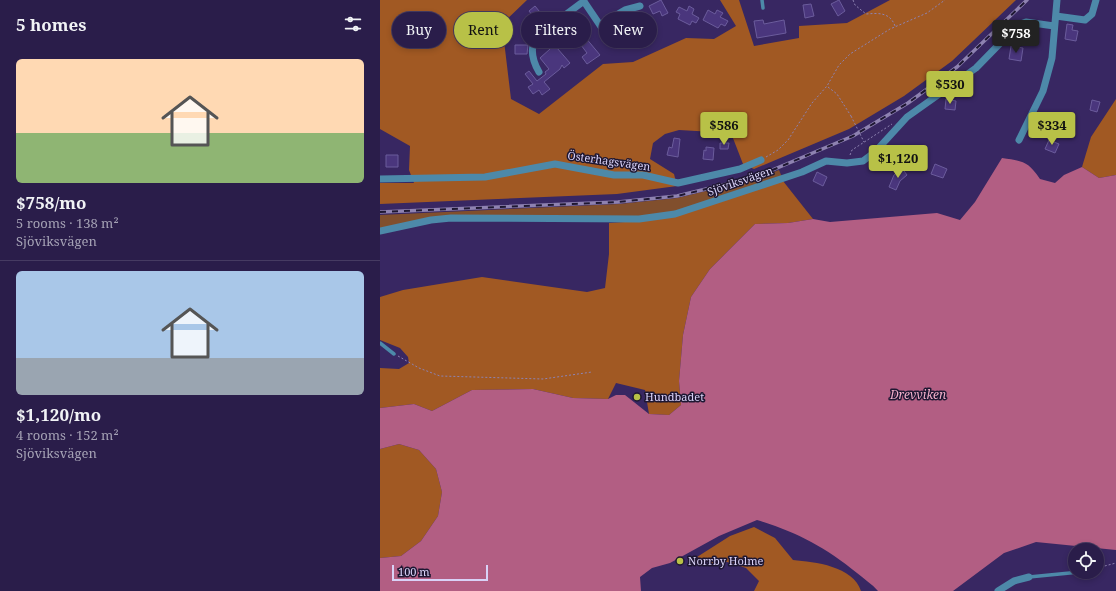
<!DOCTYPE html>
<meta charset="utf-8">
<style>
body{margin:0;font-family:"Noto Serif",serif;background:#362a54;color:#f1f3f6;height:100vh;display:flex;flex-direction:column;font-size:15px;white-space:nowrap}
*{box-sizing:border-box;margin:0}
p{font-size:13px;color:#a5a2b5}
.icon{flex:none;width:22px;height:22px;fill:none;stroke:currentColor;stroke-width:2;stroke-linecap:round;stroke-linejoin:round}
.map{position:relative;flex:1;overflow:hidden}
.sheet{display:flex;flex-direction:column;background:#2a1d4a;width:380px}
.sheet>*{flex:none}
.guide{position:absolute;left:12px;top:12px;width:380px;height:36px;display:flex;gap:8px}
.controls{position:absolute;left:688px;top:543px;display:grid;gap:8px}
.controls a{display:grid;place-items:center;width:36px;height:36px;border-radius:50%;background:#2a1d4a;box-shadow:0 2px 6px #0003,0 0 0 1px #463b62;font-size:20px}
.scale{position:absolute;left:12px;bottom:10px;width:96px;box-sizing:border-box;padding-left:4px;border:2px solid #d9d2f7;border-top:0;font-size:11px;line-height:14px;white-space:nowrap;color:#d9d2f7;-webkit-text-stroke:3px #1e1732;paint-order:stroke}
.price{position:absolute;translate:-50% -34px;padding:0 9px;border-radius:4px;background:#b8c147;color:#111;font-size:13px;line-height:26px;filter:drop-shadow(0 1px 2px #0008)}
.price::after{content:'';position:absolute;left:50%;top:24px;width:12px;height:9px;margin-left:-6px;background:inherit;clip-path:polygon(0 0,100% 0,50% 100%)}
.price.current{background:#222;color:#fff}
ul{padding:0;list-style:none}
li{display:grid;align-content:center;gap:8px;height:212px;padding:0 16px}
li+li{border-top:1px solid #463b62}
li span{display:grid;place-items:center;height:124px;border-radius:6px;color:#555}
li>.icon{margin-inline-start:auto}
span .icon{width:72px;height:72px;fill:#fffc;stroke-width:1}
li b{font-size:17px}
h2{display:flex;justify-content:space-between;align-items:center;height:48px;padding:0 16px;font-size:17px}
.tag{padding:0 14px;border-radius:18px;background:#2a1d4a;box-shadow:0 2px 6px #0003,0 0 0 1px #463b62;font-size:14px;line-height:36px}
.tag.current{background:#b8c147;color:#111}
main{display:flex;flex:1;min-height:0}
.map>svg:first-child{display:block}
.green{fill:#814f2d}
.forest{fill:#a15923}
.water{fill:#b25e83}
.building{fill:#4a367d;stroke:#6b5c9c}
.lines{fill:none;stroke-linecap:round;stroke-linejoin:round}
.path{stroke:#8e83b2;stroke-width:1;stroke-dasharray:2 2;stroke-linecap:butt}
.service{stroke:#4d89a9;stroke-width:3.5}
.minor{stroke:#4d89a9;stroke-width:7}
.rail-casing{stroke:#8e82b1;stroke-width:3.5}
.rail{stroke:#1e1732;stroke-width:2;stroke-dasharray:6;stroke-linecap:butt}
.path-bridge{stroke:#8e83b2;stroke-width:1;stroke-dasharray:2 2;stroke-linecap:butt}
.poi-dot{fill:#b8c147;stroke:#1e1732;stroke-width:1.5}
.labels{text-anchor:middle;stroke-width:3;stroke-linejoin:round;paint-order:stroke}
.street-label{font-size:11px;fill:#d9d2f7;stroke:#1e1732}
.poi-label{font-size:11px;fill:#d9d2f7;stroke:#1e1732;text-anchor:start}
.water-label{font-size:12px;font-style:italic;fill:#f4afcb;stroke:#1e1732}
</style>
<main>
<section class="sheet">
<h2>5 homes<svg class="icon" aria-label="filters" viewBox="0 0 24 24"><path d="M4 7h16M4 17h16"/><circle cx="9" cy="7" r="2"/><circle cx="15" cy="17" r="2"/></svg></h2>
<ul>
<li><span style="background:linear-gradient(#ffd9b3 60%,#8fb573 0)"><svg class="icon" aria-label="home" viewBox="0 0 24 24"><path d="M3 11l9-7 9 7M6 9v11h12V9"/></svg></span><div><b>$758/mo</b><p>5 rooms · 138 m²</p><p>Sjöviksvägen</p></div></li>
<li><span style="background:linear-gradient(#a9c7e8 70%,#9aa5b1 0)"><svg class="icon" aria-label="home" viewBox="0 0 24 24"><path d="M3 11l9-7 9 7M6 9v11h12V9"/></svg></span><div><b>$1,120/mo</b><p>4 rooms · 152 m²</p><p>Sjöviksvägen</p></div></li>
</ul>
</section>
<div class="map">
<svg width="736" height="591" viewBox="0 0 736 591">
<rect width="100%" height="100%" fill="#382762"/>
<path class="green" d="M399,170L402,177L295,212L259,217H71L0,228V215L239,204L297,198L376,179Z"/>
<path class="forest" d="M0,0H147L122,24L131,99L159,114L223,64L253,62L306,38L334,39L356,26L340,0H359L374,46L419,38V26L467,23L510,0H636L572,61L524,96L469,129L374,169L363,164L351,133L299,130L285,134L273,143L270,159L294,174L297,186L237,194L0,204V183H34L29,170L30,146L0,129Z
M736,99V175L719,178L702,167L711,137Z
M403,181L433,219L408,223L375,224L330,269L311,297L303,335L299,381L301,405L289,415L269,414L265,390L236,383L228,399L193,398L153,389L92,390L52,411L34,404L0,408V368L19,369L29,363L28,357L20,348L0,340V297L23,290L102,277L207,292L225,288L229,254V223L260,221Z
M19,444L39,450L56,469L62,492L58,516L41,541L21,556L0,558V449Z
M374,527L395,538L413,560C435,562 473,566 481,591H374L379,581L366,568L344,561L335,565L317,557L350,536Z"/>
<path class="water" d="M622,158C643,161 648,161 660,179L675,183L684,175L702,167L719,178L736,175V550L656,542L624,553L573,591H498C492,584 484,579 477,573C445,547 416,532 377,520L339,536L290,563L272,568L260,577L261,591H0V558L21,556L41,541L58,516L62,492L56,469L39,450L19,444L0,449V408L34,404L52,411L92,390L153,389L193,398L228,399L236,395H245L269,414L289,415L301,405L299,381L303,335L311,297L330,269L375,224L408,223L433,219L450,222L557,213L580,220L595,202Z"/>
<path class="building" d="M281,0L288,13L282,16L280,11L273,14L269,6Z
M459,0L465,11L458,16L451,4Z
M431,4L434,16L425,18L423,5Z
M155,6L168,22L161,27L149,11Z
M309,6L314,9L312,14L319,18L316,23L312,21L310,25L298,19L300,14L296,12L299,7L307,11Z
M328,10L335,14L337,10L343,13L340,17L348,21L345,26L341,24L338,28L323,20Z
M197,12L207,25L201,30L191,17Z
M245,16L256,30L247,36L238,20Z
M383,20L384,24L404,20L406,33L377,38L374,21Z
M687,24L693,25L692,30L698,31L696,41L685,39Z
M174,35L182,44L177,48L190,63L184,68L182,65L180,69L164,82L170,89L162,95L159,90L153,94L148,87L153,84L145,74L149,71L157,81L166,74L165,72L169,69L160,58L170,49L168,47L171,44L167,40Z
M205,37L220,55L207,64L202,57L207,53L198,41Z
M135,45H148L147,54H135Z
M631,46L643,48L641,61L629,59Z
M566,99L576,101L575,110L565,109Z
M712,100L720,102L717,112L710,110Z
M294,138L300,139L298,157L287,155L289,147L292,148Z
M669,140L679,144L675,153L665,149Z
M340,143H349L348,149H340Z
M326,147L334,148L333,160L323,159L324,150L326,151Z
M6,155H18V167H6Z
M555,164L567,169L563,178L551,174Z
M522,168L527,175L520,181L516,190L509,187L514,175Z
M437,172L447,177L443,186L433,181Z"/>
<g class="lines">
<path class="path" d="M473,0L475,5L486,14C498,13 510,12 515,26
M448,87L457,94L471,116
M470,155L472,150L512,124
M386,157L398,150L408,140L432,103L447,86L459,65L470,54L510,29L547,13L565,0
M18,356L39,368L60,376L163,379L212,372
M717,568L736,563"/>
<path class="service" d="M382,0L383,8
M0,343L14,354
M649,577L700,572"/>
<path class="minor" d="M203,0L230,40
M676,16L705,20L712,14L716,0
M221,24L245,10L260,6
M159,72C152,60 149,48 157,36L204,1
M639,140L663,91L672,58L677,0
M0,179L105,177L175,164L234,175H263L298,183L360,169L381,160
M0,231L51,220L71,218L259,219L295,214L422,172L446,161L467,163L483,161L495,152L527,117L596,68L638,25L646,22L674,26
M618,591L634,581L649,577"/>
<g class="rail-casing">
<path id="rail" d="M0,212L238,202L297,196L376,177L473,136L528,103L577,67L647,0"/>
</g>
<use href="#rail" class="rail"/>
<path class="path-bridge" d="M471,116L484,142"/>
</g>
<g class="poi-dot">
<circle cx="257" cy="397" r="4"/>
<circle cx="300" cy="561" r="4"/>
</g>
<g class="labels">
<g class="street-label">
<text transform="translate(229 161) rotate(8)" y="4">Österhagsvägen</text>
<text transform="translate(360 181) rotate(-19)" y="4">Sjöviksvägen</text>
</g>
<g class="poi-label">
<text x="265" y="401">Hundbadet</text>
<text x="308" y="565">Norrby Holme</text>
</g>
<g class="water-label">
<text x="538" y="399">Drevviken</text>
</g>
</g>
</svg>
<div class="controls">
<a><svg class="icon" aria-label="locate" viewBox="0 0 24 24"><circle cx="12" cy="12" r="6"/><path d="M12 2v4M12 18v4M2 12h4M18 12h4"/></svg></a>
</div>
<div class="scale">100 m</div>
<b class="price current" style="left:636px;top:54px">$758</b>
<b class="price" style="left:570px;top:105px">$530</b>
<b class="price" style="left:344px;top:146px">$586</b>
<b class="price" style="left:672px;top:146px">$334</b>
<b class="price" style="left:518px;top:179px">$1,120</b>
<div class="guide">
<a class="tag">Buy</a>
<a class="tag current">Rent</a>
<a class="tag">Filters</a>
<a class="tag">New</a>
</div>
</div>
</main>
